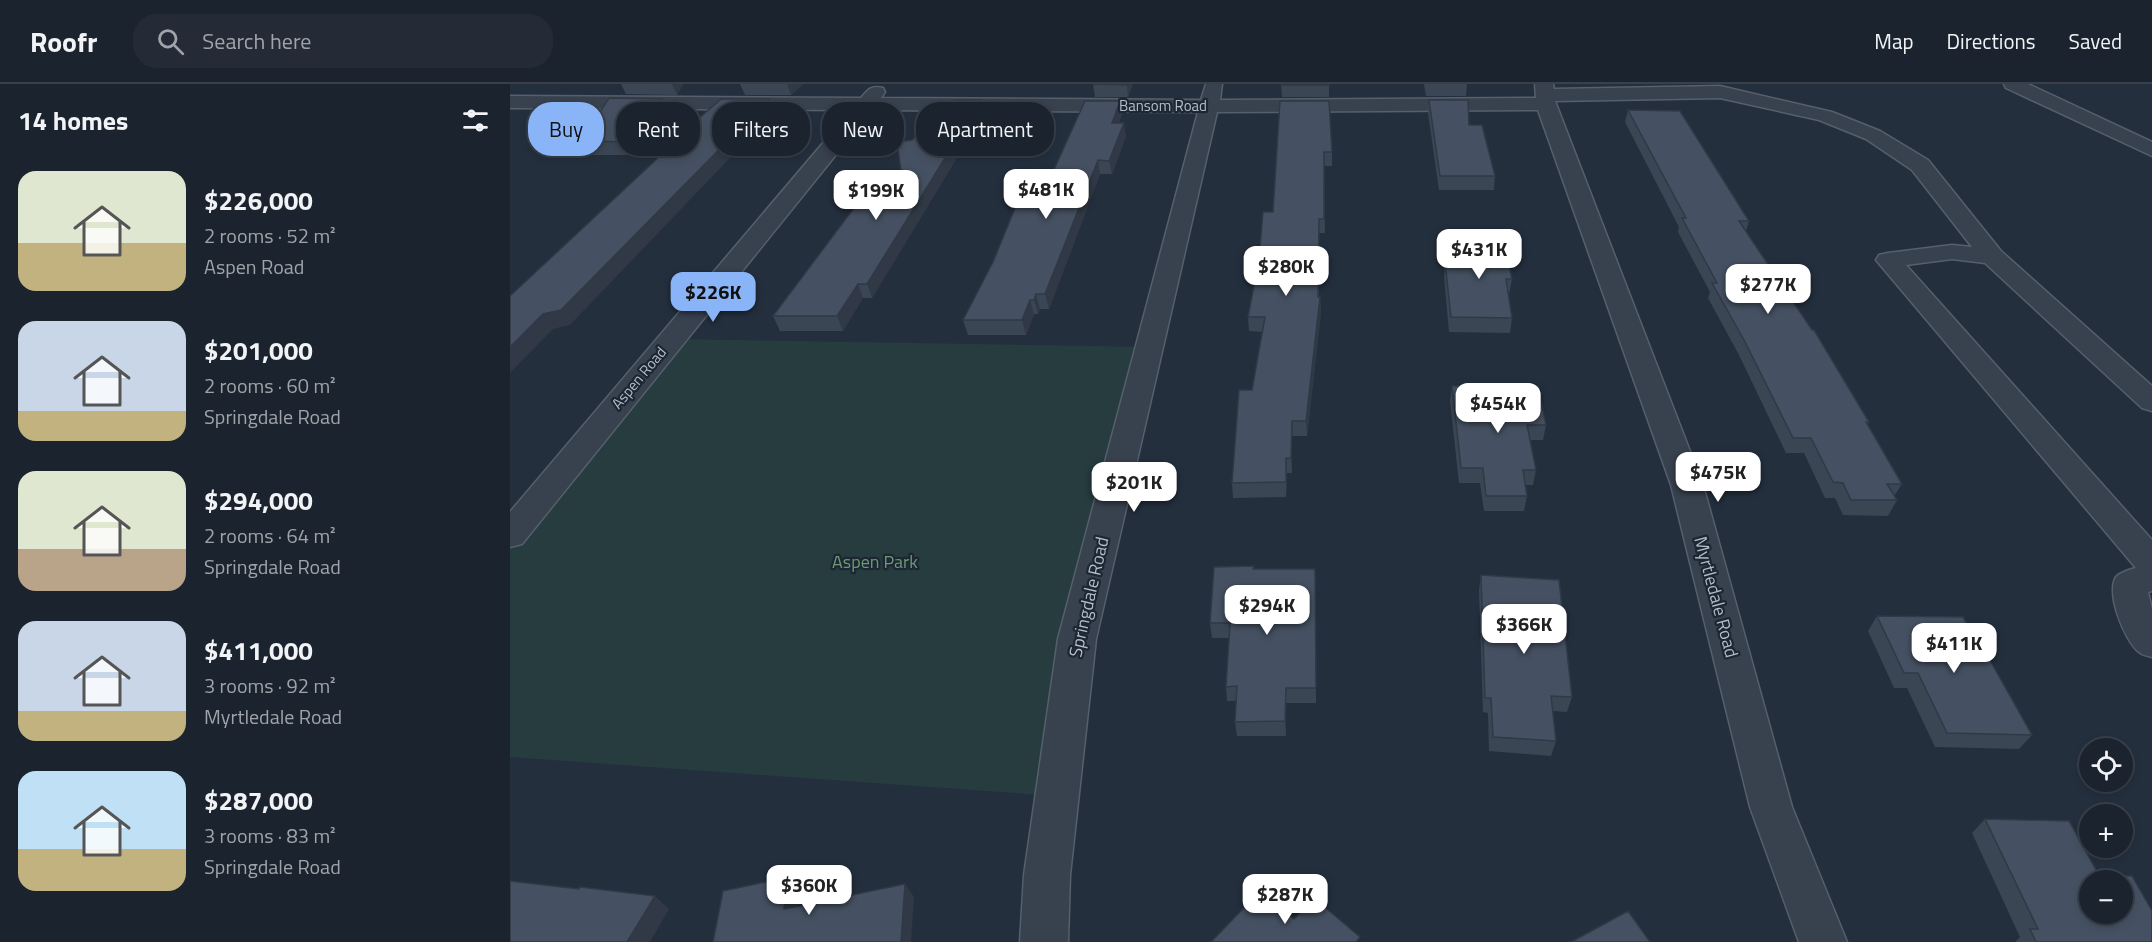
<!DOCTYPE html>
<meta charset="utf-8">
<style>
body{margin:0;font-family:"Titillium Web",sans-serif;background:#242b36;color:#f1f3f6;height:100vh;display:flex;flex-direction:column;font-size:22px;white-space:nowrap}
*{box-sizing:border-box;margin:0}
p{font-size:20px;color:#a0a4aa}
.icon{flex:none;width:33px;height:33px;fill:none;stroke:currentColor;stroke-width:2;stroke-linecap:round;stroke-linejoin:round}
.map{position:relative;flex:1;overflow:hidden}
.drawer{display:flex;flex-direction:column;background:#1b232e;width:510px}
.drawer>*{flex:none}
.guide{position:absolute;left:18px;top:18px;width:570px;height:54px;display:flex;gap:12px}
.controls{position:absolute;left:1569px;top:654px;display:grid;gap:12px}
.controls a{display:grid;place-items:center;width:54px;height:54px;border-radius:50%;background:#1b232e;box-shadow:0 3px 9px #0003,0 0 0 2px #39404a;font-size:30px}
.price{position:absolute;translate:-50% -51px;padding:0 14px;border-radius:12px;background:#fff;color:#222;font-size:20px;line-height:39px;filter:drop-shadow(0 2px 3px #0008)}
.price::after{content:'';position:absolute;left:50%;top:36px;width:18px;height:14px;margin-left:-9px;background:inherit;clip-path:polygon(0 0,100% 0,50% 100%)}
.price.on{background:#8ab4f8;color:#111}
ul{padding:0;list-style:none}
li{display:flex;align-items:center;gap:18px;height:150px;padding:0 18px}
li span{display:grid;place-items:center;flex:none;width:168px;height:120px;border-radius:18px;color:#555}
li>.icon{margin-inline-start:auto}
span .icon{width:72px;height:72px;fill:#fffc;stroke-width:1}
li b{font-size:26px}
h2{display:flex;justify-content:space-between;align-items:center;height:72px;padding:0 18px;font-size:26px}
.pill{padding:0 21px;border-radius:24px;background:#1b232e;box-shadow:0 3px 9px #0003,0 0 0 2px #39404a;font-size:21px;line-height:54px}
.pill.on{background:#8ab4f8;color:#111}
header{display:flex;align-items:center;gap:36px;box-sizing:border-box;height:84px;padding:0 30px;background:#1b232e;border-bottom:2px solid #39404a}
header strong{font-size:28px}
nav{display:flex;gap:33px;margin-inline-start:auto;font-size:21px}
.search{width:420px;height:54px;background:#242b36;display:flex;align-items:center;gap:15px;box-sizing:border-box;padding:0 21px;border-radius:24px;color:#a0a4aa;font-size:22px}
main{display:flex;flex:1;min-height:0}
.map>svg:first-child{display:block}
.green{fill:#263c3f}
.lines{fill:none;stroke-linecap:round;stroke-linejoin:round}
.minor-casing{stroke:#565f6c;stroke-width:3}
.minor{fill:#38414e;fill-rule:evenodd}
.wall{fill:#3b4654}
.shaded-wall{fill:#303945}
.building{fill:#455162;stroke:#303945;stroke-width:1.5;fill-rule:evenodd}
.labels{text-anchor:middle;stroke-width:4.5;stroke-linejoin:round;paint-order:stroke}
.far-street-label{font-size:15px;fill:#b4bcc9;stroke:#1d2633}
.park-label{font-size:18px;fill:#6b9a76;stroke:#1d2633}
.street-label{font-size:18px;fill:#b4bcc9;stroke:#1d2633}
</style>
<header>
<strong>Roofr</strong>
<div class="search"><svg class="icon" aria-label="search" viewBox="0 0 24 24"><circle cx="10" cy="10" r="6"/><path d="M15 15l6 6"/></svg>Search here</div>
<nav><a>Map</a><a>Directions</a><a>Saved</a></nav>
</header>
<main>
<section class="drawer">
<h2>14 homes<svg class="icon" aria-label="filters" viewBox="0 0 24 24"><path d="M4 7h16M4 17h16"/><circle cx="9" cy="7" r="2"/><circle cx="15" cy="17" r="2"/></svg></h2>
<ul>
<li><span style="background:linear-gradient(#dfe7d0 60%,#c2b280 0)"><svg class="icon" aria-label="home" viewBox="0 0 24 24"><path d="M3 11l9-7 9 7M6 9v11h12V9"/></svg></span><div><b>$226,000</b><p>2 rooms · 52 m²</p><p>Aspen Road</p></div></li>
<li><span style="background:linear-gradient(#c9d6e8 75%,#c2b280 0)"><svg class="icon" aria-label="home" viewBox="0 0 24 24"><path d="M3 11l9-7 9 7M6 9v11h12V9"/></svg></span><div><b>$201,000</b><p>2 rooms · 60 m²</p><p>Springdale Road</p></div></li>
<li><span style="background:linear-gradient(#dfe7d0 65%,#b9a48a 0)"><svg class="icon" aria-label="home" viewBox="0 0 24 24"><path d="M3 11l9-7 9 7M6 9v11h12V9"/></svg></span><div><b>$294,000</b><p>2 rooms · 64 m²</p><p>Springdale Road</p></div></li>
<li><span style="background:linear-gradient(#c9d6e8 75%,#c2b280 0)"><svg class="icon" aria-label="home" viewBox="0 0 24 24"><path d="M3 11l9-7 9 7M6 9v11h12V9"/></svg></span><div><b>$411,000</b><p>3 rooms · 92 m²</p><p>Myrtledale Road</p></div></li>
<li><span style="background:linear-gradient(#bfe0f5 65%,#c2b280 0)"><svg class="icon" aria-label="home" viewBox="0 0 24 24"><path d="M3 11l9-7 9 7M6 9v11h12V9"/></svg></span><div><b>$287,000</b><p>3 rooms · 83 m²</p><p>Springdale Road</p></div></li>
</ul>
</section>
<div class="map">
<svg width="1642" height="858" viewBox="0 0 1642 858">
<rect width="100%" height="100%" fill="#242f3e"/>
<path class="green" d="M162,255L640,263L546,712L0,673V439Z"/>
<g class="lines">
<g class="minor-casing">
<path id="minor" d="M696,0H712L710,16L1026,14L1025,0H1043L1044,5L1210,2L1322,28L1370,47L1418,76L1491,167L1642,302V327L1632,324L1475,179L1442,175L1396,181L1642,456V507L1638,508L1642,525V573C1638,572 1632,571 1629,568C1615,558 1593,504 1608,491C1613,488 1621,485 1626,484L1366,176L1369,171L1378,169L1442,161L1462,163L1402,86L1356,55L1309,36L1210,14L1045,17L1193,401L1282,723L1337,858H1289L1240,723L1161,401L1028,26L707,28L586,555L560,791L558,858H510L514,791L548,555L688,28L362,26L12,460L0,463V428L341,26L0,24V12L351,14C358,6 361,1 373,4L375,8L371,14L691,16Z
M1494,0H1518L1642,58V72L1496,4Z"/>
</g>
<use href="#minor" class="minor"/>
</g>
<path class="wall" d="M111,0H173L167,11L116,10Z
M230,0H293L281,11H235Z
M583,0H623L618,13H585Z
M771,0H819V13H772Z
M914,0H957L956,12H916Z
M919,16L959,41L985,92L984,106H929L918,29Z
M610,17L612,30L609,39L616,52L602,90H590L539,225H530L528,230H524L516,251H458L453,236L518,112L537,101Z
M770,17L822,68V82H814L815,149H809V213H810L811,228L797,352H782V389H777L776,413L723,414L722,399L742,306L753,248L739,247L738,233L763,128Z
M1118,26L1239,137L1236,147L1359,338L1358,340L1392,400L1384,412L1387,416L1378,432L1333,431L1325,414H1315L1294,369H1276L1229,271L1198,214L1200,208L1168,148L1169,143L1115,38Z
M158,27L134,71H78L71,57Z
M474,29L362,214H353L333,247H270L263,232L393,101L402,56Z
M938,158L1002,195L999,210H998L1002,234L1000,249L939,248L934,192L935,178H937V172Z
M942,302L1036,341L1033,356H1020L1026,386L1023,401H1016L1017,412L1014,427H974L970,399H949L940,317Z
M744,485H805L806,619H776V652H727L725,638L726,617H717L716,603L719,554H702L700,539Z
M971,491L1062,613L1057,628L1043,627L1046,657L1041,672L979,667L978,629L973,628L969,506Z
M1367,532L1475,572L1522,651L1509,665L1425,663L1397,604H1384L1358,547Z
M1475,735L1589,791L1642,858H1505L1510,853L1462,749Z"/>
<path class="shaded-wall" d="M162,0H173L167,11Z
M277,0H293L281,11Z
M617,0H623L618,13L617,1Z
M152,15L158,27L134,71L127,58Z
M259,15L264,28L60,241L43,245L0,289V263L33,230Z
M471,16L474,29L362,214L357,200Z
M610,17L612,30L604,51L602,39Z
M614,39L616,52L602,90L599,77Z
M588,76L590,90L539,225L535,210Z
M348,200L353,214L333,247L327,232Z
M526,210L530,225L528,230L524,216Z
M810,213L811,228L797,352L796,337Z
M520,216L524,230L516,251L512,236Z
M782,337V389L781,374Z
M776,374L777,389L776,413Z
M776,604V652L775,637Z
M279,793L291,806L286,838L274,825Z
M395,800L404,813L401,858H391Z
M145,812L159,825L140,858H117Z"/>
<path class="building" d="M583,0H617V1Z
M771,0H819V1H771Z
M99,14L152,15L127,58L71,57Z
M211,15H259L51,226L33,230L0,263V212L165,58H162Z
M445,16H471L357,200H348L327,232H263L362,100L393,101L387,58L402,56Z
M919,16H958L959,41H972L985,92H930Z
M575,17H610L602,39H614L599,77L588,76L535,210H526L524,216H520L512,236H453L483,178L510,112H518L523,101H537Z
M770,17H819L822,68H814V135H809L808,213H810L796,337H782L781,374H776V398L722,399L729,306H742L755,233H738L749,176L753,128H763Z
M1118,26L1170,27L1239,137H1229L1302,246H1304L1359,338H1356L1392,400H1377L1387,416H1341L1333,399L1323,398L1301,354H1283L1234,256L1202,199H1207L1172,134H1176Z
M938,158L995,159L1002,195H996L1002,234L941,233L935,178H940Z
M942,302H1028L1036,341H1017L1026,386H1013L1017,412H976L973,384H951Z
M744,482L743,485H805L806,604H776L775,637L725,638L727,602L716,603L720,539H700L704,483Z
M971,491L1049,496L1062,613L1041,612L1046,657L983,653L981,614H975Z
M1367,532L1453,533L1475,572L1477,571L1522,651L1437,649L1408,589H1394Z
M1475,735L1559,737L1589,791L1622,792L1642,827V858H1526L1520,845H1528ZM1580,796H1612V830H1580Z
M279,793L274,825L395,800L391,858H203L213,807Z
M0,797L69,805L70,803L145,812L117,858H0Z
M751,806L784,835L804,814L850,853L846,858H701Z
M1118,827L1140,858H1061Z"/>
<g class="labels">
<g class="far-street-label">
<text x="653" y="27">Bansom Road</text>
<text transform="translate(129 294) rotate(-50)" y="5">Aspen Road</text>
</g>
<g class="park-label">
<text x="365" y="484">Aspen Park</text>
</g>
<g class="street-label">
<text transform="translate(579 513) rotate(-77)" y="6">Springdale Road</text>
<text transform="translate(1206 513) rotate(75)" y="6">Myrtledale Road</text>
</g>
</g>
</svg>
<div class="controls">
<a><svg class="icon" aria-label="locate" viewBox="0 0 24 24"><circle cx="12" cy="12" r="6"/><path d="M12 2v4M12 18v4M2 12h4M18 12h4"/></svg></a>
<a>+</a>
<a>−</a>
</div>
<b class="price" style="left:536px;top:136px">$481K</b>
<b class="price" style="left:366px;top:137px">$199K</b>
<b class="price" style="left:969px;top:196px">$431K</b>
<b class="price" style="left:776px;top:213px">$280K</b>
<b class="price" style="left:1258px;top:231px">$277K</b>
<b class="price on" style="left:203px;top:239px">$226K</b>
<b class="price" style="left:988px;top:350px">$454K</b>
<b class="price" style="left:1208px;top:419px">$475K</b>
<b class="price" style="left:624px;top:429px">$201K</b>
<b class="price" style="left:757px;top:552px">$294K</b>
<b class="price" style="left:1014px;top:571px">$366K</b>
<b class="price" style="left:1444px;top:590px">$411K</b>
<b class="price" style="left:299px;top:832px">$360K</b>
<b class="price" style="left:775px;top:841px">$287K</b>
<div class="guide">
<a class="pill on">Buy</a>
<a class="pill">Rent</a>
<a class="pill">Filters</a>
<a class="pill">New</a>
<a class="pill">Apartment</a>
</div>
</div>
</main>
